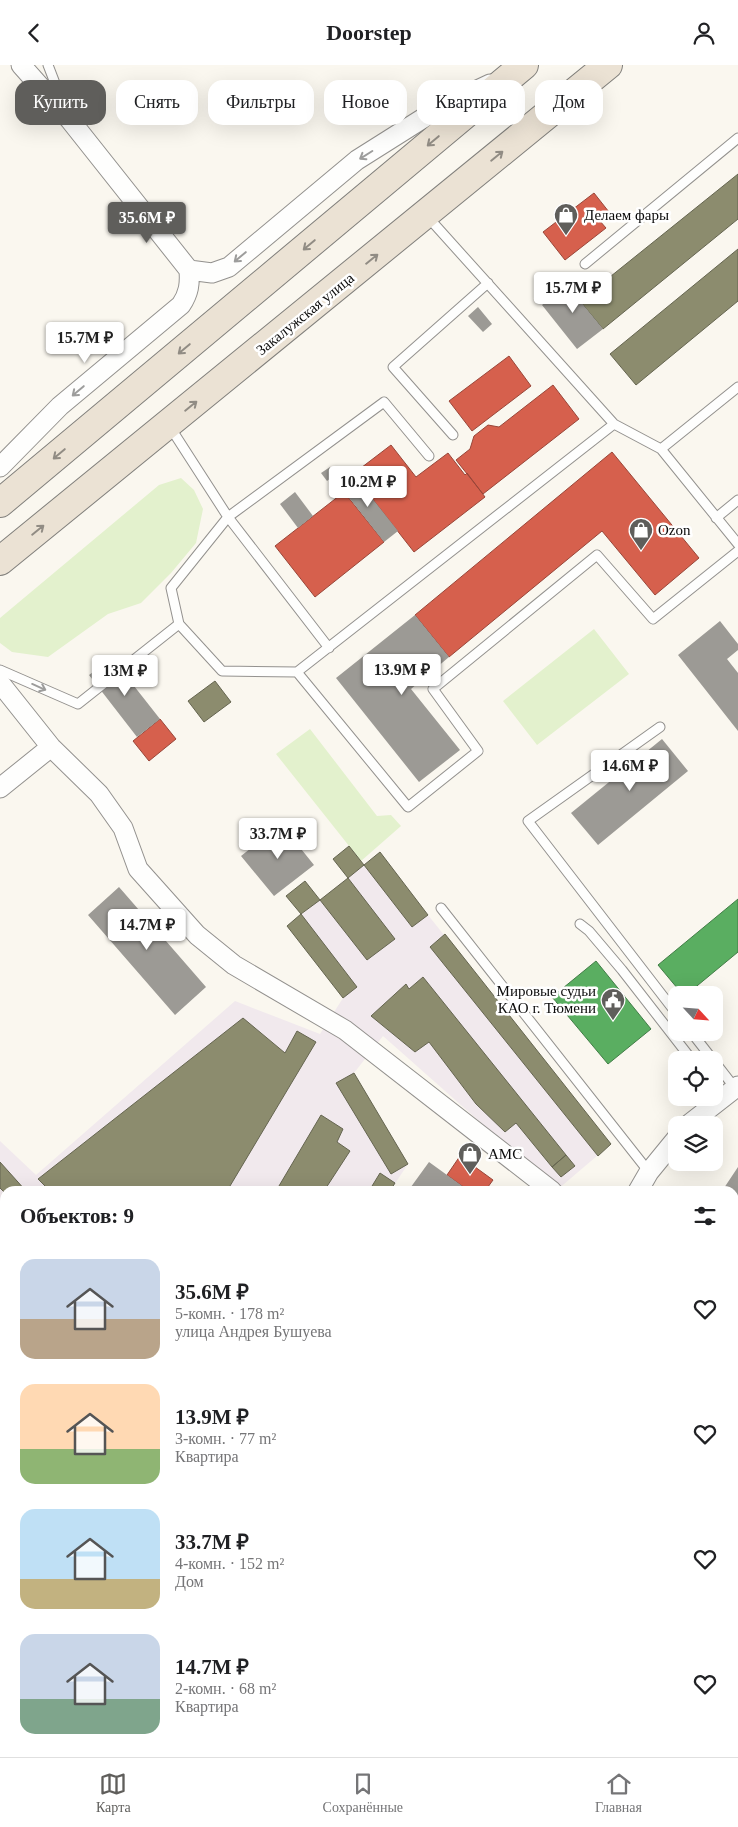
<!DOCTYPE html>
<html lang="ru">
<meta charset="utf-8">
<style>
body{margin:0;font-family:"Times New Roman",serif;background:#f2f2f2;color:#202124;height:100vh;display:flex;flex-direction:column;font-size:19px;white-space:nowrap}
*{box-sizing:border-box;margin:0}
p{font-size:16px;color:#757577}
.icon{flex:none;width:28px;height:28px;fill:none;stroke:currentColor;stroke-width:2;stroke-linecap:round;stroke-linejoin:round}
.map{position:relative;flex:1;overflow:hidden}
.panel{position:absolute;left:0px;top:1121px;width:739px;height:571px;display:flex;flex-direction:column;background:#fff;border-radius:15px 15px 0 0;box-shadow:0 5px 20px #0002}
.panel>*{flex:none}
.top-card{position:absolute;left:15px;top:15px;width:709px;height:45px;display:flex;gap:10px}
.needle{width:32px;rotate:116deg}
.tools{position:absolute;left:668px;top:921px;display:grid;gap:10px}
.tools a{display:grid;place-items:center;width:55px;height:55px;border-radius:10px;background:#fff;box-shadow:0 5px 20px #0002;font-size:25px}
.price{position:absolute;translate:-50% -42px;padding:0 11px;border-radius:5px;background:#fff;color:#222;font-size:16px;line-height:32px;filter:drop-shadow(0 1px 2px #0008)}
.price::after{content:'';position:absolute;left:50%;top:30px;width:15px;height:11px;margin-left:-8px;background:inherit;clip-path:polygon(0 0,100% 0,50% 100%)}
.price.on{background:#5f5e5b;color:#fff}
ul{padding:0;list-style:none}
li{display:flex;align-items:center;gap:15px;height:125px;padding:0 20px}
li span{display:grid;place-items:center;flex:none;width:140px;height:100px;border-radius:15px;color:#555}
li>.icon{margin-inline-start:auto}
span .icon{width:60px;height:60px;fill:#fffc;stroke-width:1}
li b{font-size:21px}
h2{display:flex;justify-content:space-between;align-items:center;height:60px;padding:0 20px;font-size:21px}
.tag{padding:0 18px;border-radius:15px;background:#fff;box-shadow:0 5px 20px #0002;font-size:18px;line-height:45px}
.tag.on{background:#5f5e5b;color:#fff}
header{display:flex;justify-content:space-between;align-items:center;height:65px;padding:0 20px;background:#fff;font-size:22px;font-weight:700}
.tab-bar{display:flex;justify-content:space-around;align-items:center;height:70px;border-top:1px solid #e0e0e0;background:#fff;font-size:14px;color:#757577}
.tab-bar a{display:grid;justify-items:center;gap:2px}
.tab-bar .on{color:#5f5e5b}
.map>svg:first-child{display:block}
.industrial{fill:#f1e9ed}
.green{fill:#e3f1cd}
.homes{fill:#f6d55c;stroke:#b09844}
.shops{fill:#d6604d;stroke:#994639}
.public{fill:#5aae61;stroke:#427d47}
.industry{fill:#8c8c6e;stroke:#656550}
.building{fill:#9c9a95}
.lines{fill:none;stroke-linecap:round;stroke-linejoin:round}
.service-casing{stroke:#93918e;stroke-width:11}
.minor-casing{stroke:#93918e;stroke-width:21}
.trunk-casing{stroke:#807f7b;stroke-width:30}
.service{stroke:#fefefd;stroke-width:9}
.minor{stroke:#fefefd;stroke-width:19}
.trunk{stroke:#ebe2d4;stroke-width:28}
.oneway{stroke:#918c84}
.oneway2{stroke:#9d9d9c}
.labels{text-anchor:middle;stroke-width:5;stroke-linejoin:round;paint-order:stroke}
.poi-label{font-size:15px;fill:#0b0b0b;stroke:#fff;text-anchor:start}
.street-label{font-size:15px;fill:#0b0b0b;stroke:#fff}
</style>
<header><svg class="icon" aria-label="back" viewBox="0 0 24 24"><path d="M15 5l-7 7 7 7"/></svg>Doorstep<svg class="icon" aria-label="person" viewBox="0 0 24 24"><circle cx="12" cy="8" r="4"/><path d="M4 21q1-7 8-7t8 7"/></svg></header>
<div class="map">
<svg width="738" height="1692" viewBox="0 0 738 1692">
<rect width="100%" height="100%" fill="#faf7ef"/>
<path class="industrial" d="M380,787L428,850L611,1079L557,1125L383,971L354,1008L408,1099L390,1126H5V1510L0,1514V1076L36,1110L235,936L320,969L343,933L287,861Z
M0,1638L5,1643V1688H46L50,1692H0Z"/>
<path class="green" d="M181,413L194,425L203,444L196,478L171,508L141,538L108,549L48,592L12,587L0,578V553L159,420Z
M594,564L629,609L537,680L503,636Z
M310,664L377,751L391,750L401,761L361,796L276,689Z"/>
<path class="homes" d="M738,1468V1564L735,1569L734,1474Z"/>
<path class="shops" d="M594,128L609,147L599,155L606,163L565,195L543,167Z
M509,291L531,321L472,366L449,336Z
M553,320L579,354L483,429L456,395L470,384L474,371L488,360L499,362Z
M391,380L416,412L448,388L465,410L467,408L485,432L414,487L353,409Z
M612,387L699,493L655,530L602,466L449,592L415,550Z
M344,427L384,477L315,532L275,481Z
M160,654L176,674L149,696L133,676Z
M460,1091L493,1115L485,1126H469L447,1110Z"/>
<path class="public" d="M738,834V887L686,930H683L658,900Z
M596,896L651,964L608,999L552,932Z"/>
<path class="industry" d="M738,109V154L603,264L580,236Z
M738,184V236L636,320L610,289Z
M215,616L231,637L204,657L188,636Z
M349,781L364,800L348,813L333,794Z
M380,787L428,850L412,862L364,800Z
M348,813L395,874L367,895L320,835Z
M305,816L320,835L301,849L286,831Z
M301,849L357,922L343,933L287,861Z
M445,869L611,1079L598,1091L430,882Z
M423,912L566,1090L552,1102L516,1058L505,1067L476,1039L429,977L415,987L371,951L406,919L409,924Z
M243,953L285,988L297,966L316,977L227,1126H50L38,1114Z
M354,1008L408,1099L391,1109L336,1018Z
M321,1050L343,1064L337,1077L350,1086L324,1126H276Z
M566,1090L575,1101L561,1112L552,1102Z
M0,1097L26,1126H5V1128L0,1123Z
M380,1108L395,1118L390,1126H369Z
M0,1157L5,1162V1223L0,1217Z
M0,1253L5,1258V1317L0,1312Z
M0,1345L5,1350V1377L0,1383Z
M0,1433L5,1438V1449L0,1453Z
M5,1484V1510L0,1514V1488Z
M0,1638L5,1643V1670L0,1665Z
M21,1688H46L50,1692H25Z"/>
<path class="building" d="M576,212L589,229L580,236L603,264L577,284L542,240Z
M478,242L492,259L483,267L468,251Z
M330,402L335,410L327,416L321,408Z
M353,409L398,466L384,477L339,420Z
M295,427L313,451L298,463L280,439Z
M415,550L449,592L411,624L460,685L419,717L336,613Z
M720,556L738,579V585L727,594L738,608V666L678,590Z
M112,593L160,654L137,672L89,610Z
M662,674L688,706L598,780L571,748Z
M281,759L314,800L274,831L241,791Z
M119,822L206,922L175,950L88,850Z
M429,1097L447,1110L469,1126H408Z
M738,1102V1159L734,1156V1126H722Z
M165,1688H218L222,1692H169Z
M573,1688H630L627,1692H570Z"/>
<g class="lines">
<g class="service-casing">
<path id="service" d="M48,0L63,39
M427,151L614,359L661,384L738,479
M585,199L738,73
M170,362L228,452L171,523L179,559L222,606L297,607L408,742L478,686L433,624L597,490L653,554L738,486
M453,370L393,302L488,218
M661,384L738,322
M716,453L738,435
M329,583L228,452L384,337L429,391
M0,605L78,639L179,559
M297,607L614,359
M660,662L528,756L676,948
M441,843L649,1107
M580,859L589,866L622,905L692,995
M692,968L713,995
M714,996L735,1023
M734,1333L738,1326
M734,1360L738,1363
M734,1600L738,1598
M278,1688L282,1692
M491,1692L494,1688
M668,1692L671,1688"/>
</g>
<g class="minor-casing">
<path id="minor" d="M21,0L70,55L189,205
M189,205L212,208L229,202L357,95L441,42L490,19
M0,402L60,341L181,240C189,228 190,219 189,205
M0,618L51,682L99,729L123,763L138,804L197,870L234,900L345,965L552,1126
M0,723L51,682
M688,1060L738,1021
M638,1126L649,1107L676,1074"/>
</g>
<g class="trunk-casing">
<path id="trunk" d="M0,438L524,0
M0,496L608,0"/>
</g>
<use href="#service" class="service"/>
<use href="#minor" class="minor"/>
<use href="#trunk" class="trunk"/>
</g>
<defs><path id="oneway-shaft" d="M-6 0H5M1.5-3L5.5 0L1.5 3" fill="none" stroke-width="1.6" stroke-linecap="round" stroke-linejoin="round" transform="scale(1.25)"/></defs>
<g class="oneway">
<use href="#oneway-shaft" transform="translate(433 76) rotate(140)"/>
<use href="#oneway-shaft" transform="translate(497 91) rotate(-39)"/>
<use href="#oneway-shaft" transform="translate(309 180) rotate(140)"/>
<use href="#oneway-shaft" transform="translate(372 194) rotate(-39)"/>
<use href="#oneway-shaft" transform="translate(184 284) rotate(140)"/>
<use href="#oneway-shaft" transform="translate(191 341) rotate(-39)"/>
<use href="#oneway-shaft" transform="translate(59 389) rotate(140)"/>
<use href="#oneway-shaft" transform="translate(38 465) rotate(-39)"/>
</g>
<g class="oneway2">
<use href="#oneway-shaft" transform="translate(366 90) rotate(148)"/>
<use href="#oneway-shaft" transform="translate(240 192) rotate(140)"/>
<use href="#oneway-shaft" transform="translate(78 326) rotate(140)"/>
<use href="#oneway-shaft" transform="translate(39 622) rotate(24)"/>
</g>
<defs>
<g id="shop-pin" transform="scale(1.25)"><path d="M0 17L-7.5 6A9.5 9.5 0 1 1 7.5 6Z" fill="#5f5e5b" stroke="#fff"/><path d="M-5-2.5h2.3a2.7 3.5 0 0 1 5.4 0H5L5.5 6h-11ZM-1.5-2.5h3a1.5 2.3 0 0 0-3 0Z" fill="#fff"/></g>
<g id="civic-pin" transform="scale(1.25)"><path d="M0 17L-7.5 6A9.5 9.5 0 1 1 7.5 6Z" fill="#5f5e5b" stroke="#fff"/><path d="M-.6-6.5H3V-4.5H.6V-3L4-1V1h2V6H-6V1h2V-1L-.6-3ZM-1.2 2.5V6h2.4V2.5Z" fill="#fff"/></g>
</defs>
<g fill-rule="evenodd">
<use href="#shop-pin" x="566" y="150"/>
<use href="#shop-pin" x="641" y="465"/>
<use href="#civic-pin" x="613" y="935"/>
<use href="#shop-pin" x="470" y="1089"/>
</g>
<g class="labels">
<g class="poi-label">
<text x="584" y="155">Делаем фары</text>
<text x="658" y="470">Ozon</text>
<text x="596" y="931" text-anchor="end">Мировые судьи<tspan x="596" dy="17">КАО г. Тюмени</tspan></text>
<text x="488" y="1094">АМС</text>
</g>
<g class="street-label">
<text transform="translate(305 249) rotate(-39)" y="5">Закалужская улица</text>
</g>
</g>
</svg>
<div class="tools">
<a><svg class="needle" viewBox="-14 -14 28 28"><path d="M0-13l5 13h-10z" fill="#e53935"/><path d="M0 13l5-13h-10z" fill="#757577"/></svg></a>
<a><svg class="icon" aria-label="locate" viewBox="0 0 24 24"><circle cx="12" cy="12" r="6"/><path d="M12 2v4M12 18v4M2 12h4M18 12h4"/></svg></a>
<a><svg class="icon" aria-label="layers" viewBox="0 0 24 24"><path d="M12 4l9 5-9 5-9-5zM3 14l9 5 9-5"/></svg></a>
</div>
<b class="price on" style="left:147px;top:179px">35.6M ₽</b>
<b class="price" style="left:573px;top:249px">15.7M ₽</b>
<b class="price" style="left:85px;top:299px">15.7M ₽</b>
<b class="price" style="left:368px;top:443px">10.2M ₽</b>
<b class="price" style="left:402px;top:631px">13.9M ₽</b>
<b class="price" style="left:125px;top:632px">13M ₽</b>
<b class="price" style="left:630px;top:727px">14.6M ₽</b>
<b class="price" style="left:278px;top:795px">33.7M ₽</b>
<b class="price" style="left:147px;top:886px">14.7M ₽</b>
<div class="top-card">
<a class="tag on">Купить</a>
<a class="tag">Снять</a>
<a class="tag">Фильтры</a>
<a class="tag">Новое</a>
<a class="tag">Квартира</a>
<a class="tag">Дом</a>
</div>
<section class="panel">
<h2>Объектов: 9<svg class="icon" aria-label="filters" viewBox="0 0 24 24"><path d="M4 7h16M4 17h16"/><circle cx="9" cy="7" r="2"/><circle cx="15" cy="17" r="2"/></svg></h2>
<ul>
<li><span style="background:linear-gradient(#c9d6e8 60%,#b9a48a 0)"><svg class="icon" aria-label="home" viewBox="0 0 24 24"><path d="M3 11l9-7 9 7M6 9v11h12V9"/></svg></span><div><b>35.6M ₽</b><p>5-комн. · 178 m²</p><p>улица Андрея Бушуева</p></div><svg class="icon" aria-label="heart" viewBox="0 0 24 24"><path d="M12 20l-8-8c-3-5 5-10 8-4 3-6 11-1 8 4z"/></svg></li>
<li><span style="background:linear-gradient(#ffd9b3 65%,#8fb573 0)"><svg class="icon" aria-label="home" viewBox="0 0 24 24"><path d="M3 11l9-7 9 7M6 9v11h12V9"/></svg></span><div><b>13.9M ₽</b><p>3-комн. · 77 m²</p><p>Квартира</p></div><svg class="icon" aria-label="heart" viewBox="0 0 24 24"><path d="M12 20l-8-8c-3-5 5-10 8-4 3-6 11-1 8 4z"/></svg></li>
<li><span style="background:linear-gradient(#bfe0f5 70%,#c2b280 0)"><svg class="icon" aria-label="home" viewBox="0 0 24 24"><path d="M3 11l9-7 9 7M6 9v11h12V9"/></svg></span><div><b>33.7M ₽</b><p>4-комн. · 152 m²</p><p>Дом</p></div><svg class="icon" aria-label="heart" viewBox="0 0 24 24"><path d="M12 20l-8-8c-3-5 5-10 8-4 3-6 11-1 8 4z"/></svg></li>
<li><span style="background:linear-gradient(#c9d6e8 65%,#7fa58c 0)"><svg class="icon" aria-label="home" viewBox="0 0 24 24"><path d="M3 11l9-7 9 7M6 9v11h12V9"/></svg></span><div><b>14.7M ₽</b><p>2-комн. · 68 m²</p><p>Квартира</p></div><svg class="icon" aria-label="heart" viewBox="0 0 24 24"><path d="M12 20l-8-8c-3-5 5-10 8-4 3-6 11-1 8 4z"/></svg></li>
</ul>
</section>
</div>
<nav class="tab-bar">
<a class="on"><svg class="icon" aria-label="map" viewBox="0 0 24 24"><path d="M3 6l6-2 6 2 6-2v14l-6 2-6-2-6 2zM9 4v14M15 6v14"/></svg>Карта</a>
<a><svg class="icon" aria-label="saved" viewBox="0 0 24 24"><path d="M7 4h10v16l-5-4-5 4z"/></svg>Сохранённые</a>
<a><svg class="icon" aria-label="home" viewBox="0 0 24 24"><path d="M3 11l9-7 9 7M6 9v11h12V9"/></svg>Главная</a>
</nav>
